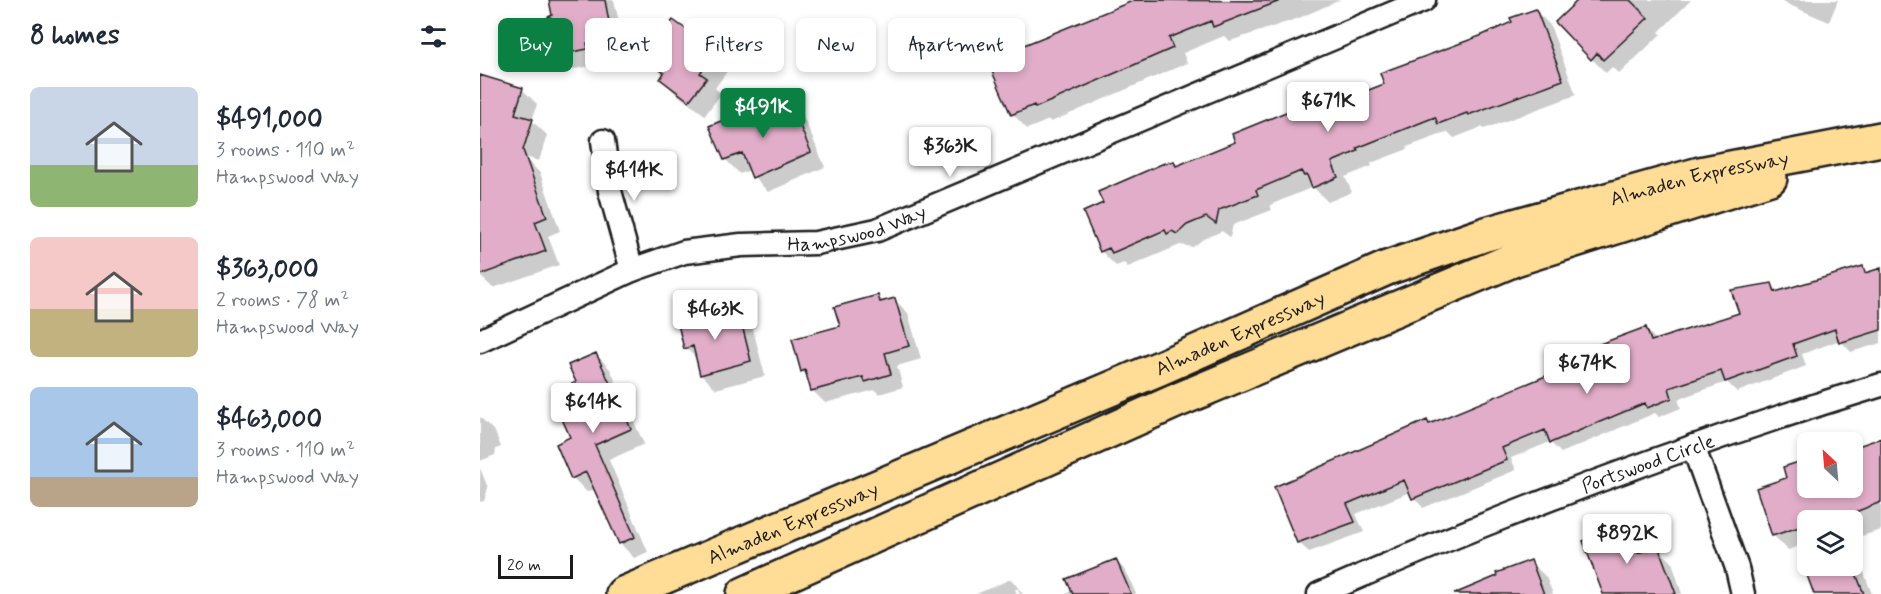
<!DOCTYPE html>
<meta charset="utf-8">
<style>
body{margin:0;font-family:Mynerve,sans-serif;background:#f6f6f7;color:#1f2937;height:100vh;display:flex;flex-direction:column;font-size:22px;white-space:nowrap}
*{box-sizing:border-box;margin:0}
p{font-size:20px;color:#747a83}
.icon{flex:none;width:33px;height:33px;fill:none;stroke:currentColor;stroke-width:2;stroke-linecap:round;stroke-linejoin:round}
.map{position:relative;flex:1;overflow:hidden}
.sheet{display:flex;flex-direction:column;background:#fff;width:480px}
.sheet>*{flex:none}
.hud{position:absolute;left:18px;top:18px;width:570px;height:54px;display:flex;gap:12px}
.needle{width:39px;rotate:334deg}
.tools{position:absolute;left:1317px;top:432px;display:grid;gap:12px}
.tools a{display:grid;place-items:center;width:66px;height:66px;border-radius:9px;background:#fff;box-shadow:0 3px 9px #0003;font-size:30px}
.scale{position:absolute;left:18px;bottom:15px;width:75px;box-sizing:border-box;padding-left:6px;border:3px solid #1c1c1c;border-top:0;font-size:16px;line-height:21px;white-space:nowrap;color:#1c1c1c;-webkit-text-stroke:4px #fff;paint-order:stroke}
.price{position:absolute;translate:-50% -51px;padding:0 14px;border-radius:6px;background:#fff;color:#222;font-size:20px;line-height:39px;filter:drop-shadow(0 2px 3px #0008)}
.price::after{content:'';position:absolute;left:50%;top:36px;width:18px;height:14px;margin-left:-9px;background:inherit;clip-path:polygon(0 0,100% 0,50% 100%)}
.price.current{background:#0b8043;color:#fff}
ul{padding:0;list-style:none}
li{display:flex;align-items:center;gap:18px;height:150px;padding:0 30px}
li span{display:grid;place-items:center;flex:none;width:168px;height:120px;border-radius:9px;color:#555}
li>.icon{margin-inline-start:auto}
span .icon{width:72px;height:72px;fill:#fffc;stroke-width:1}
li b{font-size:26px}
h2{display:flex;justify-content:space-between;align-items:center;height:72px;padding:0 30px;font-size:26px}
.chip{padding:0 21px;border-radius:9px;background:#fff;box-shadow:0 3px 9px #0003;font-size:21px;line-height:54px}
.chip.current{background:#0b8043;color:#fff}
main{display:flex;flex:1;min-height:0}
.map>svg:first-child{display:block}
.shadow{fill:#0003}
.building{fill:#e1adc8;stroke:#1c1c1c;stroke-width:1.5}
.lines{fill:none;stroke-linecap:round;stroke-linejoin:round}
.street-casing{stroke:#1c1c1c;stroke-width:27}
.primary-casing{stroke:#1c1c1c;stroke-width:38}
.street{stroke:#fff;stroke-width:22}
.primary{stroke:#ffdd96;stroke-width:33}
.labels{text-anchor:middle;stroke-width:4.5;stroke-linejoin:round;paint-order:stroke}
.street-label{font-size:20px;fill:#1c1c1c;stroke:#fff}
</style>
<main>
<section class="sheet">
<h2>8 homes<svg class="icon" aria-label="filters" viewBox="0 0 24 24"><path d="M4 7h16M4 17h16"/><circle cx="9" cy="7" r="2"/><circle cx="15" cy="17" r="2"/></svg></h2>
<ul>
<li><span style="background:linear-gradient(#c9d6e8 65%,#8fb573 0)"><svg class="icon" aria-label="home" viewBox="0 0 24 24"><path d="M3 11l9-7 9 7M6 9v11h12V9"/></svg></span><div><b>$491,000</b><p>3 rooms · 110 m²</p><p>Hampswood Way</p></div></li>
<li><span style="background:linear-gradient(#f6c9c9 60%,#c2b280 0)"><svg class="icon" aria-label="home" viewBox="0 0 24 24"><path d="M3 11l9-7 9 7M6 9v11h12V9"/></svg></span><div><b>$363,000</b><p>2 rooms · 78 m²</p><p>Hampswood Way</p></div></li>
<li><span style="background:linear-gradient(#a9c7e8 75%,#b9a48a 0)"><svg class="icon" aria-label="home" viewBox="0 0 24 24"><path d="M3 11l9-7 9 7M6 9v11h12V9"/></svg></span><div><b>$463,000</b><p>3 rooms · 110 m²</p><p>Hampswood Way</p></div></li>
</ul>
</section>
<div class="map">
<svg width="1401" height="594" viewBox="0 0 1401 594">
<rect width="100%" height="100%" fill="#fff"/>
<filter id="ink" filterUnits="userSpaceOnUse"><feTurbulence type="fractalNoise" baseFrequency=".0167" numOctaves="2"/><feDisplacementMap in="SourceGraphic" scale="12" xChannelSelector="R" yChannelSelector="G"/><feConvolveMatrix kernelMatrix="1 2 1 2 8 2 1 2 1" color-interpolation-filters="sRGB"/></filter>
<g filter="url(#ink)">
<path class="shadow" d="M71,0H134L146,52L121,57L122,64L89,70L74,55Z
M658,0H860L819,18L750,41L744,36L703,53L707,63L571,122L569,120L547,129L533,114L509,61Z
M1099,0H1211L1179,32L1181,34L1139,74L1132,67L1126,73L1112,59Z
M1298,0H1358L1349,22Z
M1056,11L1070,25L1096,95L1004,129L1002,127L974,138L968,132L927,147L928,149L891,163L892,166L865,177L872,192L848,202L833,187L790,205L792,210L753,225L750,237L742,231L722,240L713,247L700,245L648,267L644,263L636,266L621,251L625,204L693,162L698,167L757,143L855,96L861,102L906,85Z
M236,52L251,66L235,88L241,94L225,115L196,94L181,79L184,75L166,58Z
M0,76L42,89L57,104L52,121L67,135L59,161L0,144Z
M308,102L323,116L345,167L288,192L274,177L270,170L260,174L245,159L253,118L258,123Z
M46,159L60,173L80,231L68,236L79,265L13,288L0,276V213Z
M1383,267L1389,273L1401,269V343L1371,352L1360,340L1322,354L1326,366L1257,392L1247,382L1198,399L1201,408L1179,417L1175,413L1081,453L1070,442L1031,458L1036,470L943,508L930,492L876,514L884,532L829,552L818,542L947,421L951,425L1114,358L1166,329L1177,341L1261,314L1292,285L1299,292Z
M397,296L404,302L415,300L428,313L441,359L417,366L423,387L399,394L395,390L345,403L332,390L329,377L322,371L362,327Z
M233,313L239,319L258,314L273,329L285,376L236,389L221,374L218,360L206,348Z
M116,354L130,369L164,444L129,460L168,552L154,558L140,543L115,489L107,492L93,478L92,438L98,383Z
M0,417L15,432L21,447L16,449L15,455L0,461Z
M1401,438V530L1372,539V520H1328V543L1308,550L1293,535L1328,488H1372V447Z
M0,468L8,488L4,501L0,502Z
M1147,527L1162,542L1166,552L1178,548L1192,562L1202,594H1124Z
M1372,560L1383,570L1392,594H1335L1327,571L1341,566H1372Z
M636,561L646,571L656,594H586Z
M1051,562L1066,577L1073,594H971Z
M531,579L543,594H540L538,589H535L537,594H496Z"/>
<path class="building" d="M69,0H125L132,38L107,43L108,49L72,56L65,19L72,15Z
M655,0L800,1L733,27L731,21L689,38L693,48L555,108L554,105L531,115L507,60Z
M1098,0H1150L1168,18L1123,60L1117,53L1111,60L1075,22Z
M1056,9L1083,80L988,115L987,113L958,124L955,117L877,148L878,151L852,162L858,177L832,188L827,175L824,176L821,171L776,190L778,195L739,210L736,224L726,217L707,225L697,234L692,231L687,234L685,230L632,253L629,248L620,252L603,212L623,203L618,192L682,164L694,161L696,166L755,142L752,134L833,101L855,95L858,102L904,84L900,73L1000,36L1032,22L1030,18Z
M193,20L237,51L220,73L227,78L209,101L180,79L184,73L164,58Z
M0,75L43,88L35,114L53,119L43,150L67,217L55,222L66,251L0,275Z
M309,100L331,152L272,178L262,153L244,160L229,126L253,116L256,122Z
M1383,266L1385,273L1401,268V330L1359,343L1355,329L1313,344L1317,356L1245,382L1241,371L1189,388L1192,398L1167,408L1165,403L1070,443L1065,430L1022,448L1027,460L932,499L924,480L867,504L875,522L817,543L794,487L947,420L949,424L1112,357L1109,348L1166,327L1171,341L1259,313L1251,290L1292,283L1295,292Z
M398,295L400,302L415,298L429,346L405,353L411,374L385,382L383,377L331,391L325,370L321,372L312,339L360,326L354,307Z
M234,311L235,319L259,313L271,361L220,375L213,346L204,349L197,320Z
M116,353L151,429L115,445L155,537L139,544L106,472L91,479L76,444L90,437L71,394L96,382L88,365Z
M1401,438V502L1355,520H1328V530L1319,527L1292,536L1276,488L1306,478L1303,467L1328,459V488H1372V448Z
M1148,525L1158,553L1178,546L1196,594H1123L1103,541Z
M636,559L651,594H593L586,579Z
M1051,560L1064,594H974L1017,576L1016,573Z
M1337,566H1373L1384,594H1334L1325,570Z"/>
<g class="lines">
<g class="street-casing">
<g id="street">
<path d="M123,141L130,191L152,270"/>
<path id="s1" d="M0,341L152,270L204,252L261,245L336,243L397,230L944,0"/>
<path d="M1213,446L1257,568L1263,594"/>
<path id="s2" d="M839,594C1022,514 1210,443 1401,385"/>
</g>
</g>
<g class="primary-casing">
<g id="primary">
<path id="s3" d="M143,594L680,368L907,268L1006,234L1220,174L1401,139"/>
<path d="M264,594L698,400L1035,259L1290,178"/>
</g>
</g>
<use href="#street" class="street"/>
<use href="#primary" class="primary"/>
</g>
</g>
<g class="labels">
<g class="street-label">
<text dy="7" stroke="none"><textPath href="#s3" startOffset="1156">Almaden Expressway</textPath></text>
<text dy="7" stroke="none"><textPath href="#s1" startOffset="398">Hampswood Way</textPath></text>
<text dy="7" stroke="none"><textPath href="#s3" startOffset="670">Almaden Expressway</textPath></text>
<text dy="7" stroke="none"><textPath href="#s2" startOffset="354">Portswood Circle</textPath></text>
<text dy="7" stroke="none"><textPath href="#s3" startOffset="184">Almaden Expressway</textPath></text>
</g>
</g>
</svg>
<div class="tools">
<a><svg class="needle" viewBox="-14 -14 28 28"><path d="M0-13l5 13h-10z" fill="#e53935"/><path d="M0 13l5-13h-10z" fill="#747a83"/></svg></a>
<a><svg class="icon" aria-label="layers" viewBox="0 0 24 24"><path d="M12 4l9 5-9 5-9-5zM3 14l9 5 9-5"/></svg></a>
</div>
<div class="scale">20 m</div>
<b class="price" style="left:848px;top:133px">$671K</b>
<b class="price current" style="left:283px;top:139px">$491K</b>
<b class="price" style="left:470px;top:178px">$363K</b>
<b class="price" style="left:154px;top:202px">$414K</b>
<b class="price" style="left:235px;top:341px">$463K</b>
<b class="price" style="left:1107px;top:395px">$674K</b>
<b class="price" style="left:113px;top:434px">$614K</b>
<b class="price" style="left:1147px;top:565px">$892K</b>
<div class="hud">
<a class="chip current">Buy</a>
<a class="chip">Rent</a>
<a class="chip">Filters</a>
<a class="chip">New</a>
<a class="chip">Apartment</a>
</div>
</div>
</main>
